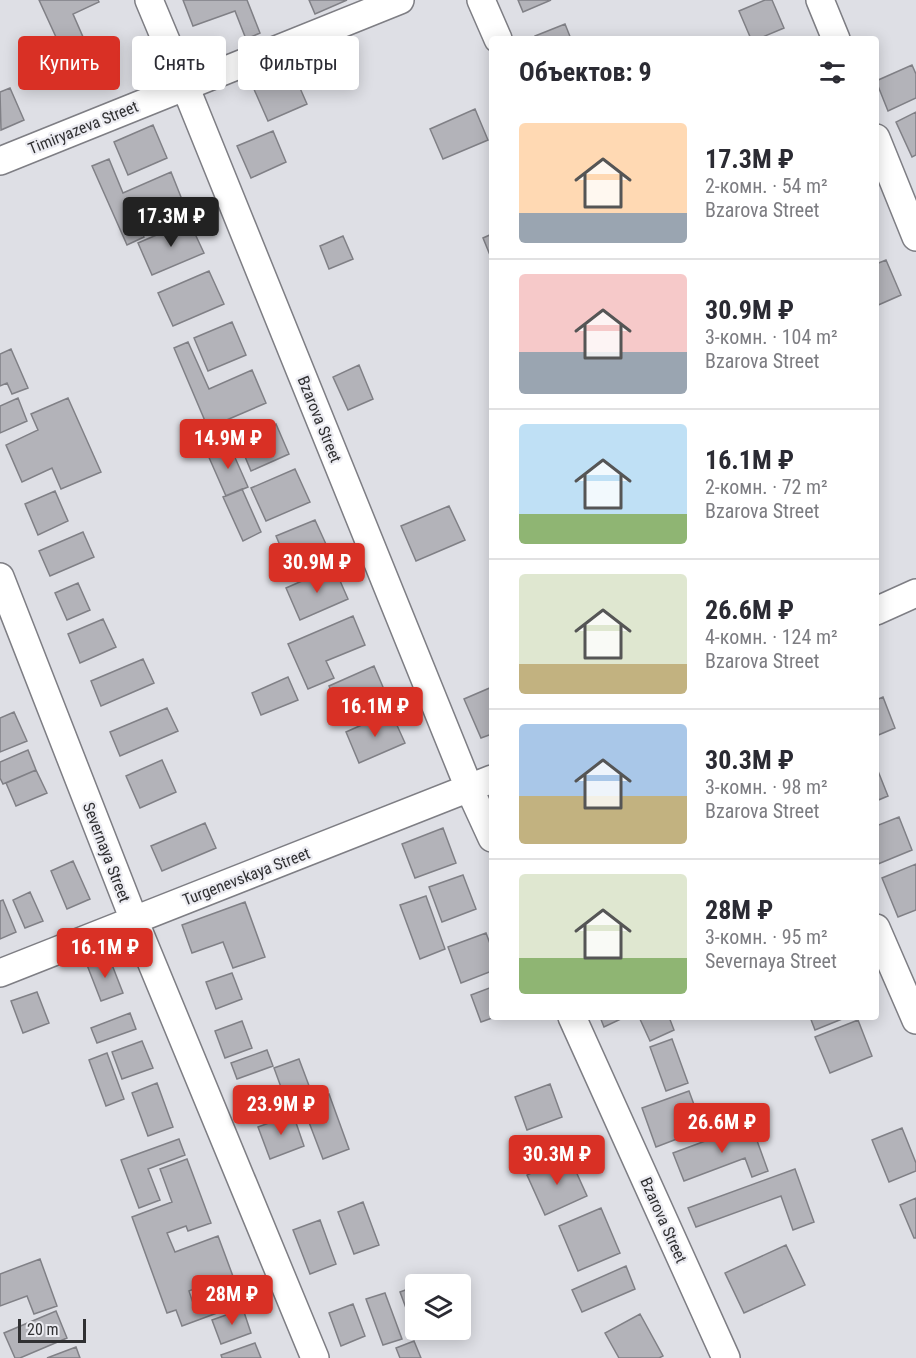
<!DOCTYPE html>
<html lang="ru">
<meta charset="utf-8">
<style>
body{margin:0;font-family:"Roboto Condensed",sans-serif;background:#f2f2f3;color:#2b2b33;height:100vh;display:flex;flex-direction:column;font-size:22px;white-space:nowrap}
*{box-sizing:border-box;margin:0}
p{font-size:20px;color:#7c7c81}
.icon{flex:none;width:33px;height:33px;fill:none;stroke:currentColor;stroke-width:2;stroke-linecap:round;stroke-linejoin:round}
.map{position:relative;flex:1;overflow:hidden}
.side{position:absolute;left:489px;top:36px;width:390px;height:984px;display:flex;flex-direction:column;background:#fff;border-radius:6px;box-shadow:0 3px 15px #0003}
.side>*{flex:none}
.banner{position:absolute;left:18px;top:36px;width:381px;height:54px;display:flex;gap:12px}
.fabs{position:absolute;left:405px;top:1274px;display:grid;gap:12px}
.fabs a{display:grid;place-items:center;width:66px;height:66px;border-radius:6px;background:#fff;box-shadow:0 3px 15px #0003;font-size:30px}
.scale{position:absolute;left:18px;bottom:15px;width:68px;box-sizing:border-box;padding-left:6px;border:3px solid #303032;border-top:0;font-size:16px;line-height:21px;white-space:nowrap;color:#303032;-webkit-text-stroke:4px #ececf2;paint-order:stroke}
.price{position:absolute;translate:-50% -51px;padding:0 14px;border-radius:6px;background:#d93025;color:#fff;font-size:20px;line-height:39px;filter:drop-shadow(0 2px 3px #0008)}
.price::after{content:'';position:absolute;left:50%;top:36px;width:18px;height:14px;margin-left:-9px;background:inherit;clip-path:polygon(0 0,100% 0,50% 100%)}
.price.on{background:#222;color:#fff}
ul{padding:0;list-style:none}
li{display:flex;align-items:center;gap:18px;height:150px;padding:0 30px}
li+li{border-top:2px solid #e1e1e2}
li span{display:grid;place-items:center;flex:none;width:168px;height:120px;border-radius:6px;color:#555}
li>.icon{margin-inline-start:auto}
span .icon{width:72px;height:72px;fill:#fffc;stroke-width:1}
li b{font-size:26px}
h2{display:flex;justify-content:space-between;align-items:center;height:72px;padding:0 30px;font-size:26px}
.tag{padding:0 21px;border-radius:6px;background:#fff;box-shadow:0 3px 15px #0003;font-size:21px;line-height:54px}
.tag.on{background:#d93025;color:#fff}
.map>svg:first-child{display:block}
.building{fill:#b3b3b9;stroke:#808086;stroke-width:1.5}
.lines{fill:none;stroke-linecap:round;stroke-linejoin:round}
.minor-casing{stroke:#7e7e84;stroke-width:30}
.minor{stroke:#fff;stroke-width:27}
.labels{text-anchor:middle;stroke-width:4.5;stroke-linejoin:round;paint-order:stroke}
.street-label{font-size:16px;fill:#303032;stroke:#ececf2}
</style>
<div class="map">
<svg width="916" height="1358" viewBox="0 0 916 1358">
<rect width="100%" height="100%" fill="#dedfe5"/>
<path class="building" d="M39,0H98L99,2L73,14L83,37L61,48Z
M183,0H247L260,33L246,39L235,11L193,26Z
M309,0H347L315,14Z
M518,0H551L523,12Z
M765,0H772L784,28L758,39H751L739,11Z
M565,24L571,39H536L535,36Z
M912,65L916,74V98L888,111L876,81Z
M292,70L307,104L268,121L253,87Z
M10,88L24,120L1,130L0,92Z
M475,109L488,140L443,159L430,129Z
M916,112V155L912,157L896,122Z
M153,125L167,158L128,175L114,142Z
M273,131L286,162L251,178L237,146Z
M109,159L123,193L171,172L183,202L138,222L144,237L127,245L92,166Z
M189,221L204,253L152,275L138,243Z
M492,234V260L483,238Z
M343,236L353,259L329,269L320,246Z
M886,260L901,295L876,306V264Z
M209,271L224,304L173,326L158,293Z
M232,322L246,355L208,371L194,338Z
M188,342L209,389L252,370L266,403L208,428L174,348Z
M11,349L28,388L12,394L7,383L0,386V354Z
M359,365L373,399L348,410L333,377Z
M18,398L27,421L0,433V406Z
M68,398L101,472L61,489L52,468L22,482L6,445L38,430L31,414Z
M276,424L289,454L251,471L238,440Z
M229,444L248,487L226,496L207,453Z
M295,469L310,502L266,521L251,488Z
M242,489L261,532L243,541L223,497Z
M55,491L68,521L38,535L25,504Z
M449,506L465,540L416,561L401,526Z
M315,520L330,553L290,569L276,536Z
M83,532L94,557L50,576L39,551Z
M334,567L348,599L300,620L286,588Z
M78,583L90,610L67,620L55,593Z
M353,616L365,645L326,661L334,678L308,689L288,644Z
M103,619L116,647L80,663L68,634Z
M143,659L154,683L101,706L91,681Z
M374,666L389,701L344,720L329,686Z
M288,677L298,700L261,715L252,693Z
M492,687V734L481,738L464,699Z
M883,697L895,728L876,736V700Z
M167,708L178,731L120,756L110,732Z
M14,712L27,741L0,752V718Z
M391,712L405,743L359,763L346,732Z
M28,750L36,770L3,784L0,778V762Z
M162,760L176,792L140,808L126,776Z
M876,766L888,796L876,801Z
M36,770L47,793L16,806L6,783Z
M899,817L912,850L878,864L876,860V826Z
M205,823L216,848L162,871L151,846Z
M443,828L456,863L415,878L402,844Z
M73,861L90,899L67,909L51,871Z
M916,864V910L898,917L882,878Z
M463,875L476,909L442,922L429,887Z
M30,892L43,921L25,928L13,900Z
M426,896L445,949L420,959L400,905Z
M3,900L16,932L0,939V901Z
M245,902L265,957L233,968L223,942L192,953L182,925Z
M486,933L492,949V971L461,983L448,947Z
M109,957L123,993L101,1001L87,965Z
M232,973L242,999L216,1009L206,982Z
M492,987V1017H495L481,1022L471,995Z
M37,992L49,1023L23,1033L11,1001Z
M130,1013L136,1029L97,1043L91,1028Z
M600,1017H625L604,1027Z
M639,1017H669L674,1030L650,1041Z
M810,1017H847L815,1030Z
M858,1020L872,1056L830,1073L815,1037Z
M242,1021L252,1048L225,1058L215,1031Z
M672,1039L688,1083L666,1091L650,1047Z
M142,1041L153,1068L122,1079L112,1052Z
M267,1050L273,1066L237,1079L231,1063Z
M107,1053L124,1099L106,1106L89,1060Z
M299,1059L314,1099L289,1109L274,1068Z
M157,1083L173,1127L148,1136L132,1093Z
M550,1084L562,1117L527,1130L515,1097Z
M689,1091L703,1129L656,1147L642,1108Z
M329,1094L349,1149L323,1159L302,1104Z
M293,1114L304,1146L270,1159L258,1127Z
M751,1124L768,1171L752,1177L745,1158L684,1181L673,1153Z
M902,1128L916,1163V1171L889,1182L872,1140Z
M179,1139L185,1155L148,1169L160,1200L139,1208L121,1160Z
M569,1156L587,1196L545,1215L527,1175Z
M187,1159L211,1223L188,1231L186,1226L167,1233L175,1252L218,1236L234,1279L210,1288L209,1283L189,1291L193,1303L238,1287L244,1303L182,1326L176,1310L167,1313L132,1217L172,1202L160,1169Z
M795,1169L814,1222L793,1230L781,1196L696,1227L688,1208Z
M916,1198V1238H914L900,1205Z
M363,1202L379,1245L354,1254L338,1212Z
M601,1208L620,1253L578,1271L559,1226Z
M320,1220L336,1264L310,1274L293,1230Z
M786,1245L805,1285L744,1313L725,1273Z
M40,1259L57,1306L34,1314L27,1296L0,1306V1274Z
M626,1266L635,1289L582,1312L572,1290Z
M416,1286V1329H433L416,1335L400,1292Z
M385,1293L402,1339L383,1345L366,1299Z
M353,1304L365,1336L341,1346L329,1313Z
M243,1309L251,1333L221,1344L212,1320Z
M56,1311L67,1338L20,1358H15L4,1333Z
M640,1314L663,1356L659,1358H619L605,1333Z
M414,1341L421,1358H400L396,1348Z
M255,1343L261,1358H222L221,1355Z
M76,1347L80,1358H47Z"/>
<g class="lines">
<g class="minor-casing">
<path id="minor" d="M149,0L185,86L469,788L492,838
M481,0L498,39
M820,0L836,39
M876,138L916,237
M0,161L400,0
M0,577L134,920L315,1358
M876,611L916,593
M876,928L916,1020
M0,973L492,779
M572,1017L726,1358"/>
</g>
<use href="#minor" class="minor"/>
</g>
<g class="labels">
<g class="street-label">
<text transform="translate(83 127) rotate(-22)" y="6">Timiryazeva Street</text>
<text transform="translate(320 419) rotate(68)" y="6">Bzarova Street</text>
<text transform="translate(107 852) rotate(69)" y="6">Severnaya Street</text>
<text transform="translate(246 876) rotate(-21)" y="6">Turgenevskaya Street</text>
<text transform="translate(664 1220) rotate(66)" y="6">Bzarova Street</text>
</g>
</g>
</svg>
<div class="fabs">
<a><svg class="icon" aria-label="layers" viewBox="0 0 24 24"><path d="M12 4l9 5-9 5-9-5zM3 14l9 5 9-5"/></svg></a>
</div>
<div class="scale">20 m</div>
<b class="price on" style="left:171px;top:248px">17.3M ₽</b>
<b class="price" style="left:228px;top:470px">14.9M ₽</b>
<b class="price" style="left:317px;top:594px">30.9M ₽</b>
<b class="price" style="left:375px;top:738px">16.1M ₽</b>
<b class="price" style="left:105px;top:979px">16.1M ₽</b>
<b class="price" style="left:281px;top:1136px">23.9M ₽</b>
<b class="price" style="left:722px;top:1154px">26.6M ₽</b>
<b class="price" style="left:557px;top:1186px">30.3M ₽</b>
<b class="price" style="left:232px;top:1326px">28M ₽</b>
<div class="banner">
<a class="tag on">Купить</a>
<a class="tag">Снять</a>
<a class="tag">Фильтры</a>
</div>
<section class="side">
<h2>Объектов: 9<svg class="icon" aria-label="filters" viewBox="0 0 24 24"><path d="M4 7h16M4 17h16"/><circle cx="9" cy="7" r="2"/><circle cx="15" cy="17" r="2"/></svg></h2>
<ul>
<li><span style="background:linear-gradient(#ffd9b3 75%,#9aa5b1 0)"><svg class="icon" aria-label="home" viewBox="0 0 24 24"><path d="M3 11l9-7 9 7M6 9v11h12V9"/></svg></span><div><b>17.3M ₽</b><p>2-комн. · 54 m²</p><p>Bzarova Street</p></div></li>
<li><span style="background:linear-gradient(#f6c9c9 65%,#9aa5b1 0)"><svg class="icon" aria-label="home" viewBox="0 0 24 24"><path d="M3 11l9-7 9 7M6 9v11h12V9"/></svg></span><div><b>30.9M ₽</b><p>3-комн. · 104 m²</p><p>Bzarova Street</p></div></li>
<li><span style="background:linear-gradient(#bfe0f5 75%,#8fb573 0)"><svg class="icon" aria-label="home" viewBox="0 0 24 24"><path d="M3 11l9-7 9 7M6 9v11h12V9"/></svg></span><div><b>16.1M ₽</b><p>2-комн. · 72 m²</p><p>Bzarova Street</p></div></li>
<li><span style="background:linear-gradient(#dfe7d0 75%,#c2b280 0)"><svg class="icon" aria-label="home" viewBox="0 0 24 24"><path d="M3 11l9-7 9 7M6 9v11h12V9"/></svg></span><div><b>26.6M ₽</b><p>4-комн. · 124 m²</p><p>Bzarova Street</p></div></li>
<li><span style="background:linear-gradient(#a9c7e8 60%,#c2b280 0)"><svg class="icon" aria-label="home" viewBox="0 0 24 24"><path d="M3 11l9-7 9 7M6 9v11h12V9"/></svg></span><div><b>30.3M ₽</b><p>3-комн. · 98 m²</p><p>Bzarova Street</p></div></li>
<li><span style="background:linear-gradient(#dfe7d0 70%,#8fb573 0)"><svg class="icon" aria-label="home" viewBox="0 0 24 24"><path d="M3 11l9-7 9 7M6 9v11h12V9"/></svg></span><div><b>28M ₽</b><p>3-комн. · 95 m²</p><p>Severnaya Street</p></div></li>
</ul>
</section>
</div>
